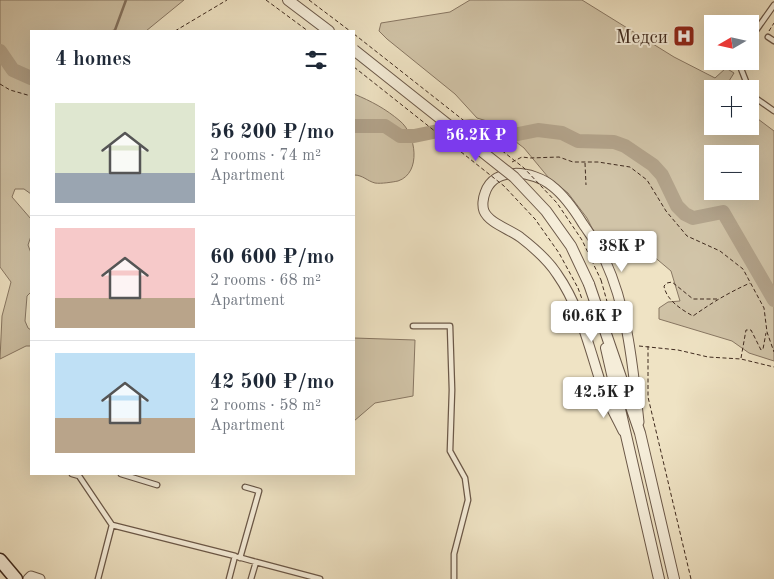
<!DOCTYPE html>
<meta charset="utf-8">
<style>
body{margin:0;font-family:"Old Standard TT",serif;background:#f6f6f7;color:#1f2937;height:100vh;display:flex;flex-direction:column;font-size:19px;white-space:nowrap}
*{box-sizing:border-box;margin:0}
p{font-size:16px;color:#747a83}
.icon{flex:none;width:28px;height:28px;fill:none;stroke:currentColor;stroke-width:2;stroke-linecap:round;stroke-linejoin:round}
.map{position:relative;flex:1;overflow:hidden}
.sheet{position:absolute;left:30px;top:30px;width:325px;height:445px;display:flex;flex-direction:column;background:#fff;border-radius:0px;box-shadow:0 5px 20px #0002}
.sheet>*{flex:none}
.needle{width:32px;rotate:261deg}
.fabs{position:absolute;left:704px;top:15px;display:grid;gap:10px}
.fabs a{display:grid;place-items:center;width:55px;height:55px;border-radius:0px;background:#fff;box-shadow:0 5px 20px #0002;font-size:25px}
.price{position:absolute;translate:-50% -42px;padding:0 11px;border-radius:5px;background:#fff;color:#222;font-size:16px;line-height:32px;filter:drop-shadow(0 1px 2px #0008)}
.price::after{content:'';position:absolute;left:50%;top:30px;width:15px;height:11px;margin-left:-8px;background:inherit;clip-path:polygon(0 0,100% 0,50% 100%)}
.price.selected{background:#7c3aed;color:#fff}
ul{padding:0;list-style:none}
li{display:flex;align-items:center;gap:15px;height:125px;padding:0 25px}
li+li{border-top:1px solid #e0e1e3}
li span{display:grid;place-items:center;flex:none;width:140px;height:100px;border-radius:0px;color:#555}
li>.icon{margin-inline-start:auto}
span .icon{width:60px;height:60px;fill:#fffc;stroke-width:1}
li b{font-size:21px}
h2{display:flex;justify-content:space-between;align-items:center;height:60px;padding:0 25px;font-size:21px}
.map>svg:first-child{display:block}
.green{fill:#d1c4a8;stroke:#887763;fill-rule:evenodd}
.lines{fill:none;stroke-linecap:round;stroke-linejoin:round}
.stream{stroke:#857360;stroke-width:2.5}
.river{stroke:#b3a48c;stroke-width:14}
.service-casing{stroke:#6b5848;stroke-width:7}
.minor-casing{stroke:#6b5848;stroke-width:11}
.tertiary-casing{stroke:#6b5848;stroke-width:12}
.secondary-casing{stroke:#3f2a1e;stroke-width:15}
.path{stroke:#3f2a1e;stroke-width:1;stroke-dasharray:4 2.5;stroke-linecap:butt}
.service{stroke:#f5edd9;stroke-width:4.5}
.minor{stroke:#f5edd9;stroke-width:9}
.tertiary{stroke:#f5edd9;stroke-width:10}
.secondary{stroke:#f5edd9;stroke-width:12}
.tertiary-bridge-casing{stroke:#6b5848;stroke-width:12;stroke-linecap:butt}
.path-bridge{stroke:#3f2a1e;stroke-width:1;stroke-dasharray:4 2.5;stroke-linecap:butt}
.tertiary-bridge{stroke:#f5edd9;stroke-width:10}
.labels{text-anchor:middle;stroke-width:4;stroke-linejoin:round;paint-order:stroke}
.poi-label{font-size:19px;fill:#3f2a1e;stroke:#f5edd9;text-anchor:end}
</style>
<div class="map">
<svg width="774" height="579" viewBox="0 0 774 579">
<rect width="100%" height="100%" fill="#efe3c4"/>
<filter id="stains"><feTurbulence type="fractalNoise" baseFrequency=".004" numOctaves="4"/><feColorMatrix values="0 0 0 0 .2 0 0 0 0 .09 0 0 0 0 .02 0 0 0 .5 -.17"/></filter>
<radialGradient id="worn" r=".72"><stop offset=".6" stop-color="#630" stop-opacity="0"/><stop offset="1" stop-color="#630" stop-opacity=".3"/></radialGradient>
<path class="green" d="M0,0H184L146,31H31V194L24,189H15L12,197L31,219V236L28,245L31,253V292L27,296L25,321L28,328L31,330V346H26L0,359L2,316L11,282L0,267Z
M470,0H582L674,57L715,78L726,68L734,73L724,89H712V126H750V113L774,131V361L749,353L732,341L659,319V308L668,302L680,301L671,271L652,255L640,254L595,234L587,218L568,193L548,177L524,148L490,122L477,118L455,94L387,39L379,31L381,23L450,12ZM712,154H750V191H712Z
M354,94C371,101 386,109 400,121C416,134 422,173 398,181C393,182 381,184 375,183C367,181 363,175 354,175Z
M354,338L415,340L413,396L375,403L354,421Z"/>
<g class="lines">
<path class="stream" d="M113,31L115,30L126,0"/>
<path class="river" d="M0,51L13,70L31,78
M354,126H385L400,136H414L448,129L471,126L492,129L513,135L538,130L562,133L578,141L614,142L625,146L653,165L662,175L677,206L685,214L693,218L723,212L774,300"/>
<g class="service-casing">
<path id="service" d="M768,37L774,41
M750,39L774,5
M738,61L749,89
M750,92L757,99L774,111
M413,326H450L452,390L450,451L465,478L468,500L454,554V579
M72,474L79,476L112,525L98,579
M121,474L157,485
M112,525L235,556L229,579
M238,557L256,562
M240,558L259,491L245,487
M251,579L256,562L320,579"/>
</g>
<g class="minor-casing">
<path id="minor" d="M623,431C616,417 609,404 603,390C590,351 581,308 557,274C548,260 533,247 520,237C509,229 489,223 484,211C482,206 483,198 485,193C494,165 534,171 552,186C565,196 575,211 583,224C591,236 600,247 605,260C628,310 633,368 639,422
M28,579L31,576L40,579"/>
</g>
<g class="tertiary-casing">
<path id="tertiary" d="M288,0L329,31
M589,284L640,433L674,579
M606,348L659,579"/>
</g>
<g class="secondary-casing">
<path id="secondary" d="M0,560L16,579"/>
</g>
<path class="path" d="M266,0L308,31
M309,0L350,31
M175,31L227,0
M769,31L774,23
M0,84L10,90L31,96
M512,162L522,157L530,158L559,157L573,162H598L630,167L647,180L666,211L687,236L720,251L743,269L764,308L767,332L774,352
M585,163L586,185
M601,280L615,330
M578,288L582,299
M717,299H693L672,282L667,283L664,286C666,300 682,310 693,316C713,302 728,293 750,283
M639,346L678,350L708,357L741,359L774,367
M648,346V397L691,579
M741,358L746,330H751L761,350L763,349L766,333"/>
<use href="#service" class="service"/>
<use href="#minor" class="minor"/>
<use href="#tertiary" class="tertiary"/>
<use href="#secondary" class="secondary"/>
<g class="tertiary-bridge-casing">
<path id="tertiary-bridge" d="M354,50L514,177L546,211L571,246L589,284"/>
</g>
<path class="path-bridge" d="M354,34L524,168L557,203L582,240L601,280
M354,67L504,186L535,219L559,253L578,288"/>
<use href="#tertiary-bridge" class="tertiary-bridge"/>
</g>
<defs>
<g id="hospital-square" transform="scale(1.125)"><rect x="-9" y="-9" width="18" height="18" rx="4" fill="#8f2418" stroke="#f5edd9"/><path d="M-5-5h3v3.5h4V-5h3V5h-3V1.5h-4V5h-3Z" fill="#fff"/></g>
</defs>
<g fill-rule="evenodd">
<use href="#hospital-square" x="684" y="36"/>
</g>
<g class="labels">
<g class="poi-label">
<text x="668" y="43">Медси</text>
</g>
</g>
<rect width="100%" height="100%" filter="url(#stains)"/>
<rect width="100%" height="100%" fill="url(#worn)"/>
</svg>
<div class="fabs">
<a><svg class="needle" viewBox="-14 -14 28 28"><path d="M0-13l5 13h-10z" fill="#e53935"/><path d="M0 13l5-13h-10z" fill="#747a83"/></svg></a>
<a>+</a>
<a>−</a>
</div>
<b class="price selected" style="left:476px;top:162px">56.2K ₽</b>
<b class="price" style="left:622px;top:273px">38K ₽</b>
<b class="price" style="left:592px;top:343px">60.6K ₽</b>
<b class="price" style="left:604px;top:419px">42.5K ₽</b>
<section class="sheet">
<h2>4 homes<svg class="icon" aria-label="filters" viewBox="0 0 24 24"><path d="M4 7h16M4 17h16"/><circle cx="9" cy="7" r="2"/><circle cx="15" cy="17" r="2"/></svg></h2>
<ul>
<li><span style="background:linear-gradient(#dfe7d0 70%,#9aa5b1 0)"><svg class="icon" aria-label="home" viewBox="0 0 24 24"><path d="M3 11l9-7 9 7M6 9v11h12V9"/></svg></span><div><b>56 200 ₽/mo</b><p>2 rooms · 74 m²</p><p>Apartment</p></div></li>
<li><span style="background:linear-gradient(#f6c9c9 70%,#b9a48a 0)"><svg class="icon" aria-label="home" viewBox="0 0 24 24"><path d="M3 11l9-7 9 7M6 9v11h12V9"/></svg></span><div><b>60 600 ₽/mo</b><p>2 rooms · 68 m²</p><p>Apartment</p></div></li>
<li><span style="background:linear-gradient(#bfe0f5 65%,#b9a48a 0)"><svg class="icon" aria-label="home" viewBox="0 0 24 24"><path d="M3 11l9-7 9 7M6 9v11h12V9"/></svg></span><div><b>42 500 ₽/mo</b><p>2 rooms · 58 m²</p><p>Apartment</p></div></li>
</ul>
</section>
</div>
